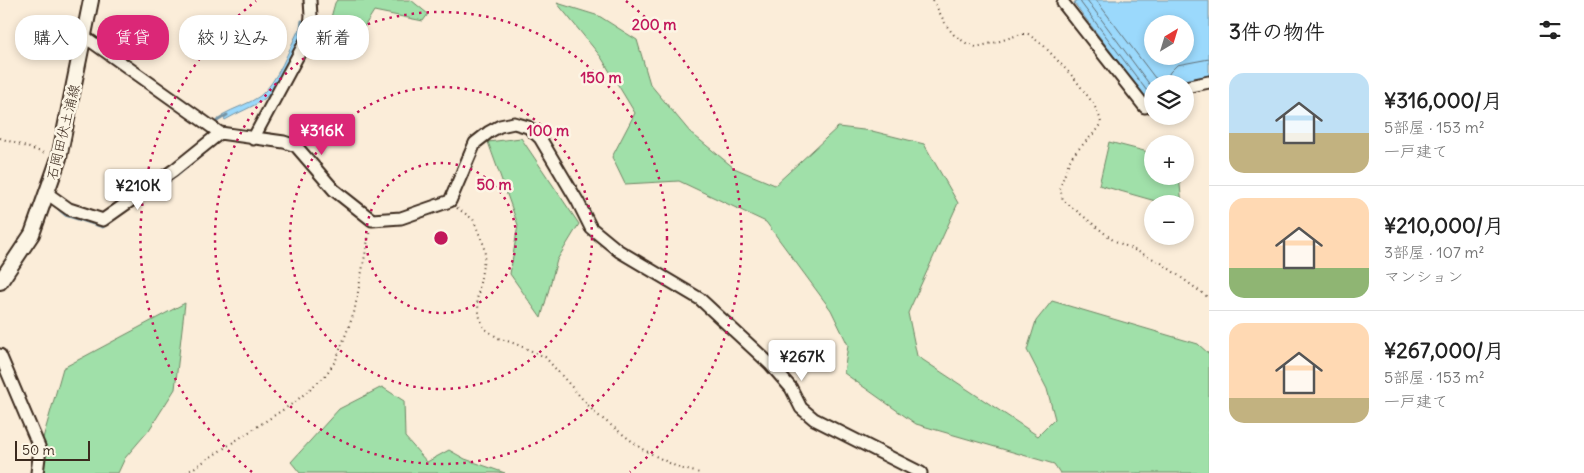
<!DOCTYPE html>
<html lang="ja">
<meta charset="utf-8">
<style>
body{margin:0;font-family:Delius,"Klee One",sans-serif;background:#f2f2f2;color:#222;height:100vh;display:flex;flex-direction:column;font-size:19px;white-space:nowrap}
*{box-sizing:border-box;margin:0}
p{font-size:16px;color:#767676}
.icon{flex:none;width:28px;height:28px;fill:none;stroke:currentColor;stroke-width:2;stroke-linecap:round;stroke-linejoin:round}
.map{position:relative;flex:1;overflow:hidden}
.drawer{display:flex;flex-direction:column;background:#fff;width:375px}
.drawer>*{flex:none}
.hud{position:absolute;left:15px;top:15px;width:475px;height:45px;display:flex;gap:10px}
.needle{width:32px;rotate:38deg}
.controls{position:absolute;left:1144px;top:15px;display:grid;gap:10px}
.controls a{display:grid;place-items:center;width:50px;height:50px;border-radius:50%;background:#fff;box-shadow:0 2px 8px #0003;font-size:25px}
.scale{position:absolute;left:15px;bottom:12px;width:75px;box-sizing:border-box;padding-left:5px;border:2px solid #3b2a1e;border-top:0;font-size:14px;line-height:18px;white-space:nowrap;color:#3b2a1e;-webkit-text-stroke:4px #fcf5e5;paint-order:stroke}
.price{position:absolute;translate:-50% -42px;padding:0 11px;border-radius:5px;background:#fff;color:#222;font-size:16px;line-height:32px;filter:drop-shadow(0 1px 2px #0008)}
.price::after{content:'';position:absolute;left:50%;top:30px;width:15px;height:11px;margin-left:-8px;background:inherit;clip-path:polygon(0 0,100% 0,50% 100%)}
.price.current{background:#db2777;color:#fff}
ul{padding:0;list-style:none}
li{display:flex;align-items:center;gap:15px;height:125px;padding:0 20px}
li+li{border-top:1px solid #e0e0e0}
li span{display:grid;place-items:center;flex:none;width:140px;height:100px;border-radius:15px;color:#555}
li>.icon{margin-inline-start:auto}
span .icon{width:60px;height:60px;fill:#fffc;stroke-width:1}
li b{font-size:21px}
h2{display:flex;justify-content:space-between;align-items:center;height:60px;padding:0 20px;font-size:21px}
.pill{padding:0 18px;border-radius:20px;background:#fff;box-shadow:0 2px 8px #0003;font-size:18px;line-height:45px}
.pill.current{background:#db2777;color:#fff}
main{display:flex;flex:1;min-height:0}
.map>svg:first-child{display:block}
.green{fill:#a0e0a9;stroke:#6e8564}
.water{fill:#9bd9fc;stroke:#7593a3;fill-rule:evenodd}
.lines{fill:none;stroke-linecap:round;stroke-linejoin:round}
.shore{stroke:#617077;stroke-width:1}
.stream{stroke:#7593a3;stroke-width:3}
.minor-casing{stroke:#3b2a1e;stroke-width:15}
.major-casing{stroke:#3b2a1e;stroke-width:18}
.path{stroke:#3b2a1e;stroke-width:2;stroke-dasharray:1 4;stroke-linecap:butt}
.minor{stroke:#fcf5e5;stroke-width:11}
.major{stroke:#fcf5e5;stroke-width:14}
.ring{fill:none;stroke:#c2185b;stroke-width:2.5;stroke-dasharray:2.5 5}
.labels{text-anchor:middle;stroke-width:5;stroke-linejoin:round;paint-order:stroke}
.street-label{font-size:14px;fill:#3b2a1e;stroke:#fcf5e5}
.centre{fill:#c2185b;stroke:#fcf5e5;stroke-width:2.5}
.ring-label{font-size:15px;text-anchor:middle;font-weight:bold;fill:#c2185b;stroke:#fcf5e5;stroke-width:5;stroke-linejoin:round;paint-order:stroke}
</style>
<main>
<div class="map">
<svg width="1209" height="473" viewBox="0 0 1209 473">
<rect width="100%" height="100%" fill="#fbedd9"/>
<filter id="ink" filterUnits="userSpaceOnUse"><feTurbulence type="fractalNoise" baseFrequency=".02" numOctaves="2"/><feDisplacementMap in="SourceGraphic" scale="10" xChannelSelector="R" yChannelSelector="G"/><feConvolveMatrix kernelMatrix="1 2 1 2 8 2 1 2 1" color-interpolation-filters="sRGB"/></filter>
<g filter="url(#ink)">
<path class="green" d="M337,0H411L428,14L423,21L374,11L352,46L339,49L327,32L335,3Z
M557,3L599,16L637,40L650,84L690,132L734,168L775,185L838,127L872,131L924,144L958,203L908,313L917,356L1038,436L1055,419L1047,389L1027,350L1036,321L1052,301L1198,344L1209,354V473H1060L1054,464L916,424L844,373L848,345L831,310L766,222L679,181L625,184L612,157L635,113L601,57Z
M521,138L579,224L557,260L541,318L510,274L518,225L488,142Z
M1109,142L1152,153V176H1179L1182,204H1166L1099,185Z
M185,303L175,389L149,430L125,458L118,473H33L63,368Z
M382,387L404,401L405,437L427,462L449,450L465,459L505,473H300L291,462L339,409Z"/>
<path class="water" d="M1076,0H1209V77L1178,84H1152V96L1147,100L1074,3ZM1152,24H1185V56H1152Z
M299,29L304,31C294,52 282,85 264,99C252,108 238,112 225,120L222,115C234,108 249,104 260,96C278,81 289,49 299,29Z
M208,144L212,148L178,176L103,228L65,216L57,209L61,205L103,223Z"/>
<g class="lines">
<path class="shore" d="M1080,0L1081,3L1147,91L1152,92
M1087,0L1150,85L1152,86
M1096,0L1155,78L1165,82L1170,72L1177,65L1209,59"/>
<path class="stream" d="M300,34L302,21
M217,121L227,115"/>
<g class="minor-casing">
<path id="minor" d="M1063,3L1145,107L1152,101
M85,37L220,133L284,142L296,146L334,190L372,220L401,218L450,201L475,143L489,132L500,126L514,123L528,127L540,138L578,202L591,228L619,251L700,299L770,364L791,388L801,408L814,419L921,473
M1185,87L1209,82
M253,139L309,35L311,16L310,0
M48,194L69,209L103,220L174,170L220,133
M0,355L40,449L37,473"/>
</g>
<g class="major-casing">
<path id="major" d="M0,282L32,234L59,158L91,0"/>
</g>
<path class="path" d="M933,0L946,25L954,35L966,43L976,47L997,42L1021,34H1028L1044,46L1075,79L1093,103L1100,118L1101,123L1095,132L1073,155L1069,162L1060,188L1063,200L1113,240L1160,262L1209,298
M0,138L47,154
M457,208L473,219L483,243L485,254L477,300L480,318L484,328L498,338L516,344L545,357L595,413L642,449L679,468L700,473
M186,473L295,402L325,376L336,360L354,313L370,229"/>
<use href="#minor" class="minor"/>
<use href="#major" class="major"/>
</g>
</g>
<g class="ring">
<circle cx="441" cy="238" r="75"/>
<circle cx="441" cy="238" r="151"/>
<circle cx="441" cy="238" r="226"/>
<path d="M252 472A301 301 0 0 1 256 1M626 1A301 301 0 0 1 630 472"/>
</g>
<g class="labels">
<g class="street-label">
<text transform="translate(63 132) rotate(-76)" y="5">石岡田伏土浦線</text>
</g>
</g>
<circle cx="441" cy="238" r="8" class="centre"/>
<g class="ring-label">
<text x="654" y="30">200 m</text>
<text x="601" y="83">150 m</text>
<text x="548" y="136">100 m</text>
<text x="494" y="190">50 m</text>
</g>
</svg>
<div class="controls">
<a><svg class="needle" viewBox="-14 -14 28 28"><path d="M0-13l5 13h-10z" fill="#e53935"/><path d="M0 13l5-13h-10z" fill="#767676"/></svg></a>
<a><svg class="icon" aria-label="layers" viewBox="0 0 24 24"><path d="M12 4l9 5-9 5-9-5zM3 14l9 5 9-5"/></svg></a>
<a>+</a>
<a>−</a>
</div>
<div class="scale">50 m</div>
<b class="price current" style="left:322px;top:156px">¥316K</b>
<b class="price" style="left:138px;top:211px">¥210K</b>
<b class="price" style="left:802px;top:382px">¥267K</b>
<div class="hud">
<a class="pill">購入</a>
<a class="pill current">賃貸</a>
<a class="pill">絞り込み</a>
<a class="pill">新着</a>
</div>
</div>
<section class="drawer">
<h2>3件の物件<svg class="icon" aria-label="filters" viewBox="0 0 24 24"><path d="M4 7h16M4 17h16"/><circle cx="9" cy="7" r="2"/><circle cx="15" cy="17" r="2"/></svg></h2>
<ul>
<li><span style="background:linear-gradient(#bfe0f5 60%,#c2b280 0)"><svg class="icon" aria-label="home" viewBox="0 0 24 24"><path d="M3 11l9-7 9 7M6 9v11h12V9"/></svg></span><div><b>¥316,000/月</b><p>5部屋 · 153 m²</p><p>一戸建て</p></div></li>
<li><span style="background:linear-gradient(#ffd9b3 70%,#8fb573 0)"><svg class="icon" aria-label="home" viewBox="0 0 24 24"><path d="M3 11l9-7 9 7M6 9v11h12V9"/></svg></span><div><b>¥210,000/月</b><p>3部屋 · 107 m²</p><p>マンション</p></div></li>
<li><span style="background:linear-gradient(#ffd9b3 75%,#c2b280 0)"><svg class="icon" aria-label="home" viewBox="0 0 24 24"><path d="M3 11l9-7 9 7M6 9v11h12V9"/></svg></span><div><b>¥267,000/月</b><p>5部屋 · 153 m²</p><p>一戸建て</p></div></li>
</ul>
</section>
</main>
